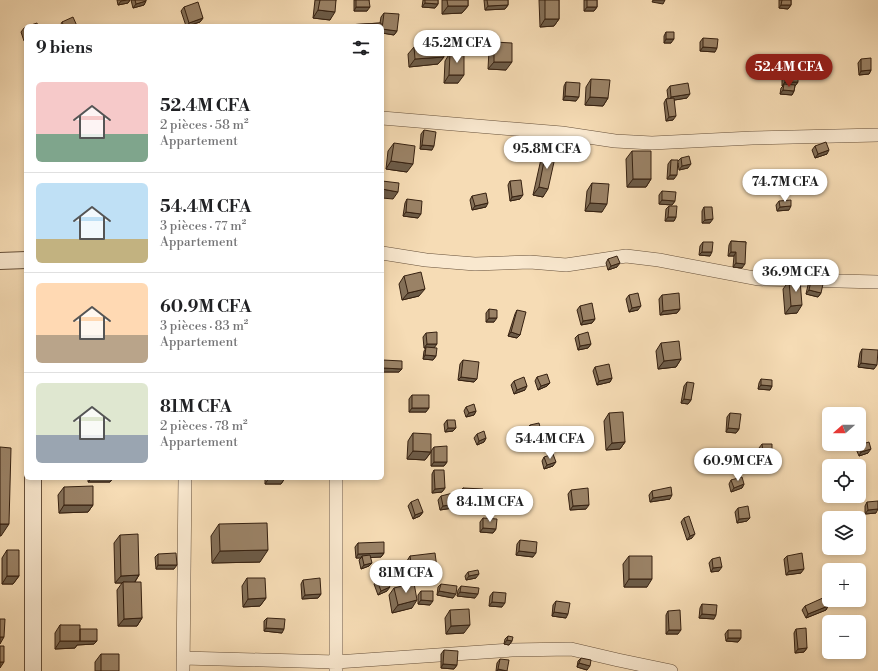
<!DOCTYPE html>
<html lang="fr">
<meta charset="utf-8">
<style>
body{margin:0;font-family:"Libre Bodoni",serif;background:#f6f6f6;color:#202124;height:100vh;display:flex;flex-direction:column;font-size:15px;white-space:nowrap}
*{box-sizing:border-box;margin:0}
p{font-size:13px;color:#757577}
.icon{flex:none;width:22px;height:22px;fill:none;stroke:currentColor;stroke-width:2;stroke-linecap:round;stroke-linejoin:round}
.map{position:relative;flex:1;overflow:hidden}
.side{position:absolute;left:24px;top:24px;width:360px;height:456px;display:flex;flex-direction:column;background:#fff;border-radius:6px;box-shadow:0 2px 6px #0003}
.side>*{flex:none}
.needle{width:26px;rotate:249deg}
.buttons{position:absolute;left:822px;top:407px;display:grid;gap:8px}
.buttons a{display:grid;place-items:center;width:44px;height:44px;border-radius:6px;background:#fff;box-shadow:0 2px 6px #0003;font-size:20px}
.price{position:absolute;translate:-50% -34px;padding:0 9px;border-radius:14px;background:#fff;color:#222;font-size:13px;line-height:26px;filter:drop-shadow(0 1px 2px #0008)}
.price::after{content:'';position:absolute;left:50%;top:24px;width:12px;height:9px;margin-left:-6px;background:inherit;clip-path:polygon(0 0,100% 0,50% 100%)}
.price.selected{background:#8f2418;color:#fff}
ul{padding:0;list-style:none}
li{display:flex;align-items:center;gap:12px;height:100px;padding:0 12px}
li+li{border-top:1px solid #e0e0e0}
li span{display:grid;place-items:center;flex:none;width:112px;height:80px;border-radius:6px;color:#555}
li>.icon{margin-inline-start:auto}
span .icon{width:48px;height:48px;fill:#fffc;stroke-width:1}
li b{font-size:17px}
h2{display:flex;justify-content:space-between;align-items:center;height:48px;padding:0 12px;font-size:17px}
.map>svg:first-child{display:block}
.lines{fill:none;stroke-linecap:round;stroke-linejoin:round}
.minor-casing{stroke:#66503a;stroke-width:14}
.tertiary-casing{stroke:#66503a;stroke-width:18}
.minor{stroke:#f9e8cf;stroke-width:13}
.tertiary{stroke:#f9e8cf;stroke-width:16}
.wall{fill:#847058;stroke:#362111}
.shaded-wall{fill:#6c5b47;stroke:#362111}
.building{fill:#9a8266;stroke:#362111}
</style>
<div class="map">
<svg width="878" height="671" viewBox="0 0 878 671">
<rect width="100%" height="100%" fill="#f6dcb5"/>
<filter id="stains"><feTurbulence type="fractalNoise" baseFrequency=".005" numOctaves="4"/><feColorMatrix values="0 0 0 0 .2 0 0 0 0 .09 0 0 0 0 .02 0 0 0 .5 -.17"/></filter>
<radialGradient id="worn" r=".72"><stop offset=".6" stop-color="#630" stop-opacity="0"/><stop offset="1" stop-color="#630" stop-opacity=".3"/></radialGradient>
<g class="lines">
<g class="minor-casing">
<path id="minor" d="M382,118L562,133L615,141L652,143L752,138L878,135
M382,253L426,260L475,264L530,262L566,265L626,256L659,260L759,279L878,282
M336,478V671
M183,658L336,662L512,650L571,649L618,660L671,671
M183,671L185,478"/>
</g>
<g class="tertiary-casing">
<path id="tertiary" d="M0,261L26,260
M33,671V478"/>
</g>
<use href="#minor" class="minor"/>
<use href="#tertiary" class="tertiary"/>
</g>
<path class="wall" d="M117,0H130L128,3L118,5Z
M131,0H146L144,5L133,8Z
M315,0H336L330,20L313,18Z
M354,0H369L367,11H354Z
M423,0H438V4L435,8L422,7Z
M442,0H468V6L462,13L442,14Z
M484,0H508V5L505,9L485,10Z
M539,0H559V19L554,26L540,27Z
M584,0H597V7L594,11H584Z
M779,0H791V5L788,9L779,8Z
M184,7L203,18L200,22L188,26H186L181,11Z
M384,13L397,31L394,35L382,33V26H347V25L380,23L381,17Z
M62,22L77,26H60Z
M26,27V40L24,41L21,32L24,28Z
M666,32L671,43H664V36Z
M703,38L715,52L700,51V42Z
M494,42L506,70L488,69L489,50Z
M414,47L444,57L438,64L409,67L408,54Z
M450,53L458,83H444L445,61Z
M861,59L871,70L869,74L859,75L858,63Z
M785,72L798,82L795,86L794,91L792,95L780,94L781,88L783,86H782V76Z
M591,79L608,98L603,106L585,105L586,87Z
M566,82L576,101L563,100L564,86Z
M670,86L687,98L674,100L673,120L666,121L664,103L666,99L668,98L667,90Z
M424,130L432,150L420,149L421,134Z
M394,143L407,172L386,169L388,151Z
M815,146L827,154L815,158L812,150Z
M546,151L543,197L533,195L541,159Z
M632,151L651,179L646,187H627L626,159Z
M681,158L688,168L679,170L678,163L674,179H667L668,164L671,160L678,161Z
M510,181L520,199L510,201L508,185Z
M592,183L602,212L585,211L587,191Z
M662,191L675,201L672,205L659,204V195Z
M472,196L486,207L472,210L470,200Z
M407,199L418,218L403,216L405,203Z
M779,201L789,210L777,211L776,205Z
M669,206L676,217L674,221H665L666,209Z
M704,207L710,223H702V211Z
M731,241L746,242L742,268L733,267L734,256H728L729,245Z
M703,242L710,256L699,255L700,246Z
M608,259L617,267L608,270L606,263Z
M404,276L419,296L402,300L399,284Z
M789,281L797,313L785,314L783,289Z
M811,281L821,293L818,297L806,294L808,285Z
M629,295L638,310L629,312L626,299Z
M662,295L680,309L677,313L660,315L659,299Z
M580,306L595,319L592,323L581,325L577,310Z
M489,309L494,322H486V313Z
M517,310L520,335L517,338L508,336L515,314Z
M426,333L434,348H431L436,356L433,360L423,359L424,351L426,348H424L423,337Z
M578,335L591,344L588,348L578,350L575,338Z
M661,343L681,359L676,367L658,369L656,351Z
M862,349L874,369L858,367L860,353Z
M383,360L402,369L399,372H382V362Z
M463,360L474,382L458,380L460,364Z
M595,367L612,378L610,382L597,385L593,371Z
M537,377L550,383L547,386L538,390L535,381Z
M761,379L772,386L770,390L758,389L759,383Z
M514,381L525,390L514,394L511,385Z
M687,382L691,400L688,404L681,403L684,386Z
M412,395L426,412H409V399Z
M466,407L476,411L474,415L466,417L464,411Z
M609,413L625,442L620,449L606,450L604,421Z
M730,413L739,429L736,433L726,432L727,417Z
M447,420L456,428L453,431L445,432L444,424Z
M530,425L538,435L529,437L527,428Z
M413,433L431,452L425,460L407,459L408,441Z
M477,434L486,438L484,442L477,445L474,438Z
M762,444L769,454L760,455L759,448Z
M859,445L868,453L859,456L856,449Z
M434,447L447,462L444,466H431V451Z
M544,457L553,466L544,469L542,461Z
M434,470L445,488L442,492L432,493V474Z
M88,478H113L110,482H88Z
M265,478H285L281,484H265Z
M731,480L744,484L742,488L731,492L729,484Z
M64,487L93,505L88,512L59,513L58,495Z
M463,488L483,495L480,499L460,498V492Z
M571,490L586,509L570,510L568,494Z
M652,491L670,499L650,502L649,495Z
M441,496L456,504L453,508L440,510L438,500Z
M411,502L423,512L420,516L413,519L408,506Z
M867,502L876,513L865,514V506Z
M738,508L747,521L737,523L735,512Z
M483,518L496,529L493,533L480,532V522Z
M684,518L692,538L687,540L681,522Z
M219,524L260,562L212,563L211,536Z
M120,535L139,575L135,582L142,618L137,626H118L117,590L122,583H115L114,543Z
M520,540L533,557L516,555L517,544Z
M358,543L384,553L381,557H370L369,566L361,569L359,560L361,558H356L355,547Z
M7,550L19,576L13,584H2V558Z
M158,554L174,569H156L155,557Z
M410,556L437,568L431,576L407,579L405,564Z
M629,556L647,587H624L623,564Z
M787,556L801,573L786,575L784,559Z
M712,559L719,571L711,572L709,563Z
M468,572L476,578L466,580L465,576Z
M247,578L266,598L260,606L243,607L242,586Z
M303,580L321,594L318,598L302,599L301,584Z
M377,580L387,591L378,595L374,584Z
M441,584L453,598L437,595L438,587Z
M461,586L475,598L457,596L458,590Z
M394,588L412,608L392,613L389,595Z
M421,591L430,605L418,604V595Z
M493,592L502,607L489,606L490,596Z
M556,601L566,618L552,616L553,605Z
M702,604L714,619L699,618L700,608Z
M805,606H828L826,610L806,618L802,610Z
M450,610L464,633L446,634L445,618Z
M668,611L678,634H666V615Z
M267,618L282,633L264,631V621Z
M60,625L80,629L97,641L94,644L77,645L75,648L55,649V633Z
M796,629L807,648L804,652L795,653L794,633Z
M728,630L741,638L738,642L726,641L725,634Z
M508,636L512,641L509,645L504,644L505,639Z
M444,650L457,665L454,669L441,668V654Z
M101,654L119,671H95V662Z
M581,658L587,670L577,667L578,661Z
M500,659L507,671H496L497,663Z"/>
<path class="shaded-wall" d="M127,0H130L128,3L118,5L121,1Z
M653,0H665L663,4L652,2Z
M146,1L144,5L133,8L136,4Z
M425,3L438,4L435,8L422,7Z
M508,5L505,9L485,10L488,6Z
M781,5H791L788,9L779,8Z
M448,6H468L462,13L442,14Z
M356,7H370L367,11H354Z
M587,7H597L594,11H584Z
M318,10L335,12L330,20L313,18Z
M203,18L200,22L187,26L189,23Z
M545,19H559L554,26L540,27Z
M382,29L397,31L394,35L382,33Z
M666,39H674L671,43H664Z
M703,47L717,48L715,52L700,51Z
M444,57L438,64L409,67L415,59Z
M494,62H512L506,70L488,69Z
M871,70L869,74L859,75L861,71Z
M449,75H464L458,83H444Z
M785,82H798L795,86H784V84L782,86Z
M783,90L794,91L792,95L780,94Z
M690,94L687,98L669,101L671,97Z
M565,96L579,97L576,101L563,100Z
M590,97L608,98L603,106L585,105Z
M676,116L673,120L666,121L669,117Z
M422,145L434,146L432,150L420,149Z
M829,150L827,154L815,158L818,154Z
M391,161L413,164L407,172L386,169Z
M691,164L688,168L679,170L682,166Z
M670,175H677L674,179H667Z
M633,179H651L646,187H627Z
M539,187L548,189L543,197L533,195Z
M382,189L398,192L393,199L382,198Z
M523,195L520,199L510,201L512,197Z
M662,200L675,201L672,205L659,204Z
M488,203L486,207L472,210L475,206Z
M590,203L607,204L602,212L585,211Z
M791,206L789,210L777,211L780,207Z
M406,212L421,214L418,218L403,216Z
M668,217H676L674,221H665Z
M713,219L710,223H702L705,220Z
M702,252H712L710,256L699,255Z
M731,252H736L734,256H728Z
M620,263L617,267L608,270L611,266Z
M736,263L745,264L742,268L733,267Z
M425,289L419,296L402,300L408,293Z
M809,290L821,293L818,297L806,294Z
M802,305L797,313L785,314L791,306Z
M641,306L638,310L629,312L632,308Z
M680,309L677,313L660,315L663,311Z
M489,318H497L494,322H486Z
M595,319L592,323L581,325L583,321Z
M511,332L520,335L517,338L508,336Z
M427,344H437L434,348H424Z
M591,344L588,348L578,350L580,346Z
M425,355L436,356L433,360L423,359Z
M681,359L676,367L658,369L664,361Z
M861,363L877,365L874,369L858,367Z
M383,368L402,369L399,372H382V370Z
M461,377L477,379L474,382L458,380Z
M612,378L610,382L597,385L599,381Z
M550,383L547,386L538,390L541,386Z
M761,385L772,386L770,390L758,389Z
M527,386L525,390L514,394L517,390Z
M684,399L691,400L688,404L681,403Z
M412,408H429L426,412H409Z
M476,411L474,415L466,417L469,413Z
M448,428H456L453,431L445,432Z
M728,428L739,429L736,433L726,432Z
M541,431L538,435L529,437L531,433Z
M486,438L484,442L477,445L479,441Z
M625,442L620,449L606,450L612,443Z
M871,449L868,453L859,456L861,452Z
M772,450L769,454L760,455L763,451Z
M413,451L431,452L425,460L407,459Z
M434,462H447L444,466H431Z
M556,462L553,466L544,469L547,465Z
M92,478H113L110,482H88Z
M269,478H285L281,484H265Z
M744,484L742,488L731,492L734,488Z
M445,488L442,492L432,493L435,489Z
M463,494L483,495L480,499L460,498Z
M672,495L670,499L650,502L653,498Z
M456,504L453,508L440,510L443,506Z
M64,505H93L88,512L59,513Z
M589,505L586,509L570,510L573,506Z
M878,509L876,513L865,514L868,510Z
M423,512L420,516L413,519L415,515Z
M750,518L747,521L737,523L739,519Z
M0,524H9L1,536H0Z
M483,528L496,529L493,533L480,532Z
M695,534L692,538L687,540L690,536Z
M268,550L260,562L212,563L220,551Z
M519,551L536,553L533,557L516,555Z
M384,553L381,557L362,558V556L361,558H356L358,554Z
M372,563L369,566L361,569L364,565Z
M158,565H177L174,569H156Z
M722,567L719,571L711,572L713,568Z
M437,568L431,576L407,579L412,571Z
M804,569L801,573L786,575L789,571Z
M479,574L476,578L466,580L469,576Z
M139,575L134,583L123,582L122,583H115L121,576Z
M7,576H19L13,584H2Z
M629,579H652L647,587H624Z
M390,587L387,591L378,595L381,591Z
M439,591L456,594L453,598L437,595Z
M460,592L478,594L475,598L457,596Z
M321,594L318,598L302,599L305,595Z
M266,598L260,606L243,607L248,599Z
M417,600L412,608L392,613L398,605Z
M421,600L433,601L430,605L418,604Z
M492,602L505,603L502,607L489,606Z
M828,606L826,610L806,618L808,614Z
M554,612L568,614L566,618L552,616Z
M702,614L716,615L714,619L699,618Z
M142,618L137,626H118L124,619Z
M470,625L464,633L446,634L451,626Z
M266,628L284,629L282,633L264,631Z
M669,630H681L678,634H666Z
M0,637H4L0,644Z
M728,638H741L738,642L726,641Z
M507,640L512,641L509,645L504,644Z
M60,641H97L94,644L77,645L75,648L55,649Z
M807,648L804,652L795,653L798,649Z
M0,662H4L0,668Z
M579,663L590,666L587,670L577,667Z
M443,664L457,665L454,669L441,668Z
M498,669L507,671H497Z"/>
<path class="building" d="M135,0H146V1L136,4Z
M320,0H336L335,12L318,10Z
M356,0H369L370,7H356Z
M425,0H438V4L425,3Z
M447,0H468V6H448Z
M487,0H508V5L488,6Z
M545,0H559V19H545Z
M587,0H597V7H587Z
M782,0H791V5H781Z
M198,2L203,18L189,23L184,7Z
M384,13L399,14L397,31L382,29Z
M73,17L77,26H64L62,22Z
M37,23L38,26H28Z
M381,23V26H348L347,25Z
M26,27V34L24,28Z
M666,32H674V39H666Z
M703,38L718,39L717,48L703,47Z
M494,42L512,43V62H494Z
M443,44L444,57L415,59L414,47Z
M450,53H464V75H449Z
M871,58V70L861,71V59Z
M785,72H798V82H785Z
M591,79L610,80L608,98L590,97Z
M566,82L580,83L579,97L565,96Z
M688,83L690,94L671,97L670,86Z
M784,84L795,85L794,91L783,90Z
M674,98L676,116L669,117L666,99Z
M424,130L436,132L434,146L422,145Z
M826,142L829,150L818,154L815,146Z
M394,143L415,146L413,164L391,161Z
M546,151L556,153L548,189L539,187Z
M632,151H651V179H633Z
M689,156L691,164L682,166L681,158Z
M671,160H678L677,175H670Z
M521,180L523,195L512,197L510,181Z
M382,181L399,183L398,192L382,189Z
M592,183L609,184L607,204L590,203Z
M662,191L676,192L675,201L662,200Z
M486,193L488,203L475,206L472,196Z
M407,199L422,201L421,214L406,212Z
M791,200V206L780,207L779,201Z
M669,206H677L676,217H668Z
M704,207H712L713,219L705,220Z
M731,241L746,242L745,264L736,263V252H731Z
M703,242H713L712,252H702Z
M617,256L620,263L611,266L608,259Z
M421,272L425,289L408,293L404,276Z
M800,280L802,305L791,306L789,281Z
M811,281L823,284L821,293L809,290Z
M638,293L641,306L632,308L629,295Z
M679,293L680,309L663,311L662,295Z
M592,303L595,319L583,321L580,306Z
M489,309L497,310V318H489Z
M517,310L526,312L520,335L511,332Z
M437,332V344H427L426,333Z
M588,332L591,344L580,346L578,335Z
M679,341L681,359L664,361L661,343Z
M426,347L437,348L436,356L425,355Z
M862,349L878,350L877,365L861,363Z
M383,360L402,361V369L383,368Z
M463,360L479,362L477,379L461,377Z
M609,364L612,378L599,381L595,367Z
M547,374L550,383L541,386L537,377Z
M524,377L527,386L517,390L514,381Z
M761,379L772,380V386L761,385Z
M687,382L694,383L691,400L684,399Z
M412,395H429V408H412Z
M474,404L476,411L469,413L466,407Z
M623,412L625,442L612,443L609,413Z
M730,413L741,414L739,429L728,428Z
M447,420H455L456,428H448Z
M539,423L541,431L531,433L530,425Z
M484,431L486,438L479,441L477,434Z
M413,433L431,434V452L413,451Z
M869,442L871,449L861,452L859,445Z
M762,444H772V450L763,451Z
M447,446V462H434V447Z
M0,447L11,448L9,524H0Z
M553,454L556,462L547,465L544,457Z
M434,470H444L445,488L435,489Z
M742,477L744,484L734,488L731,480Z
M93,486V505H64V487Z
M671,487L672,495L653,498L652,491Z
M463,488L483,489V495L463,494Z
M588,488L589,505L573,506L571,490Z
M453,493L456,504L443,506L441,496Z
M418,499L423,512L415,515L411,502Z
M878,501V509L868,510L867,502Z
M748,506L750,518L739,519L738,508Z
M689,516L695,534L690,536L684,518Z
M483,518L497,519L496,529L483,528Z
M267,523L268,550L220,551L219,524Z
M138,534L139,575L121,576L120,535Z
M520,540L537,542L536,553L519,551Z
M384,542V553L358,554V543Z
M7,550H19V576H7Z
M176,553L177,565H158V554Z
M435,553L437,568L412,571L410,556Z
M802,553L804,569L789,571L787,556Z
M370,555L372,563L364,565L362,556Z
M629,556H652V579H629Z
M720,557L722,567L713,568L712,559Z
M478,570L479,574L469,576L468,572Z
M385,576L390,587L381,591L377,580Z
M247,578H265L266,598L248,599Z
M320,578L321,594L305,595L303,580Z
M123,582H141L142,618L124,619Z
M414,583L417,600L398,605L394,588Z
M441,584L457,586L456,594L439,591Z
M461,586L479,588L478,594L460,592Z
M421,591H433V601L421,600Z
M493,592L506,593L505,603L492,602Z
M825,597L828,606L808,614L805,606Z
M556,601L570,603L568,614L554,612Z
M702,604L717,605L716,615L702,614Z
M469,609L470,625L451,626L450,610Z
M680,610L681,630H669L668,611Z
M267,618L285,619L284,629L266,628Z
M0,619H5L4,637H0Z
M60,625H80V641H60Z
M806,628L807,648L798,649L796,629Z
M80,629H97V641H80Z
M728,630H741V638H728Z
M508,636L513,637L512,641L507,640Z
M0,646H4V662H0Z
M444,650L458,651L457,665L443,664Z
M101,654H119V671H101Z
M581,658L591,660L590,666L579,663Z
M500,659L509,660L507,671L498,669Z"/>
<rect width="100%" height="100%" filter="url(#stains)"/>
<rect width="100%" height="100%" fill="url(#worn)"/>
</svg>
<div class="buttons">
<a><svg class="needle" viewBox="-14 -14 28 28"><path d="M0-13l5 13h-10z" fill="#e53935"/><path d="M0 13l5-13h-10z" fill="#757577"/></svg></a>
<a><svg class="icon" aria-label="locate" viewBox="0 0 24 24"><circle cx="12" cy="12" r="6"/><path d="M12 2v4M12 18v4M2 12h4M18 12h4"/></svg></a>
<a><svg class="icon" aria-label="layers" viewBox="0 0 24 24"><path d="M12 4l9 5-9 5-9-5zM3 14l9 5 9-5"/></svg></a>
<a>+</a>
<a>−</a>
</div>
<b class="price" style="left:457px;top:64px">45.2M CFA</b>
<b class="price selected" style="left:789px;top:88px">52.4M CFA</b>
<b class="price" style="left:547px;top:170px">95.8M CFA</b>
<b class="price" style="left:785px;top:203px">74.7M CFA</b>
<b class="price" style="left:796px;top:293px">36.9M CFA</b>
<b class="price" style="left:550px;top:460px">54.4M CFA</b>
<b class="price" style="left:738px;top:482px">60.9M CFA</b>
<b class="price" style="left:490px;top:523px">84.1M CFA</b>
<b class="price" style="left:406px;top:594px">81M CFA</b>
<section class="side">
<h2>9 biens<svg class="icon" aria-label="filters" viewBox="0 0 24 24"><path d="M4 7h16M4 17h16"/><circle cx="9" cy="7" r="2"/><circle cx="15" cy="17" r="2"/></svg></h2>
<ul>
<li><span style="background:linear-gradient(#f6c9c9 65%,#7fa58c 0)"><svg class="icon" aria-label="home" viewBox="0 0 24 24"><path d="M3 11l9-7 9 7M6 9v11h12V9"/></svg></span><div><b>52.4M CFA</b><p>2 pièces · 58 m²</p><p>Appartement</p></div></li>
<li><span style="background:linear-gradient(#bfe0f5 70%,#c2b280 0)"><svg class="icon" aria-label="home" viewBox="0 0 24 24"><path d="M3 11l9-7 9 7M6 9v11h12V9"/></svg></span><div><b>54.4M CFA</b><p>3 pièces · 77 m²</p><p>Appartement</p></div></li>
<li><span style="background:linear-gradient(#ffd9b3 65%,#b9a48a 0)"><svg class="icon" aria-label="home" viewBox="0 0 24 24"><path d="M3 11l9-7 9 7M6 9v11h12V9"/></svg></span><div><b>60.9M CFA</b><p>3 pièces · 83 m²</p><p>Appartement</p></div></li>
<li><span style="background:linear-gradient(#dfe7d0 65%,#9aa5b1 0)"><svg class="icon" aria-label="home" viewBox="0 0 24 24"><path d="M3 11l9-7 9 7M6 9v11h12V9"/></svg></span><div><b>81M CFA</b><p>2 pièces · 78 m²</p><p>Appartement</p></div></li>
</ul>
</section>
</div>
